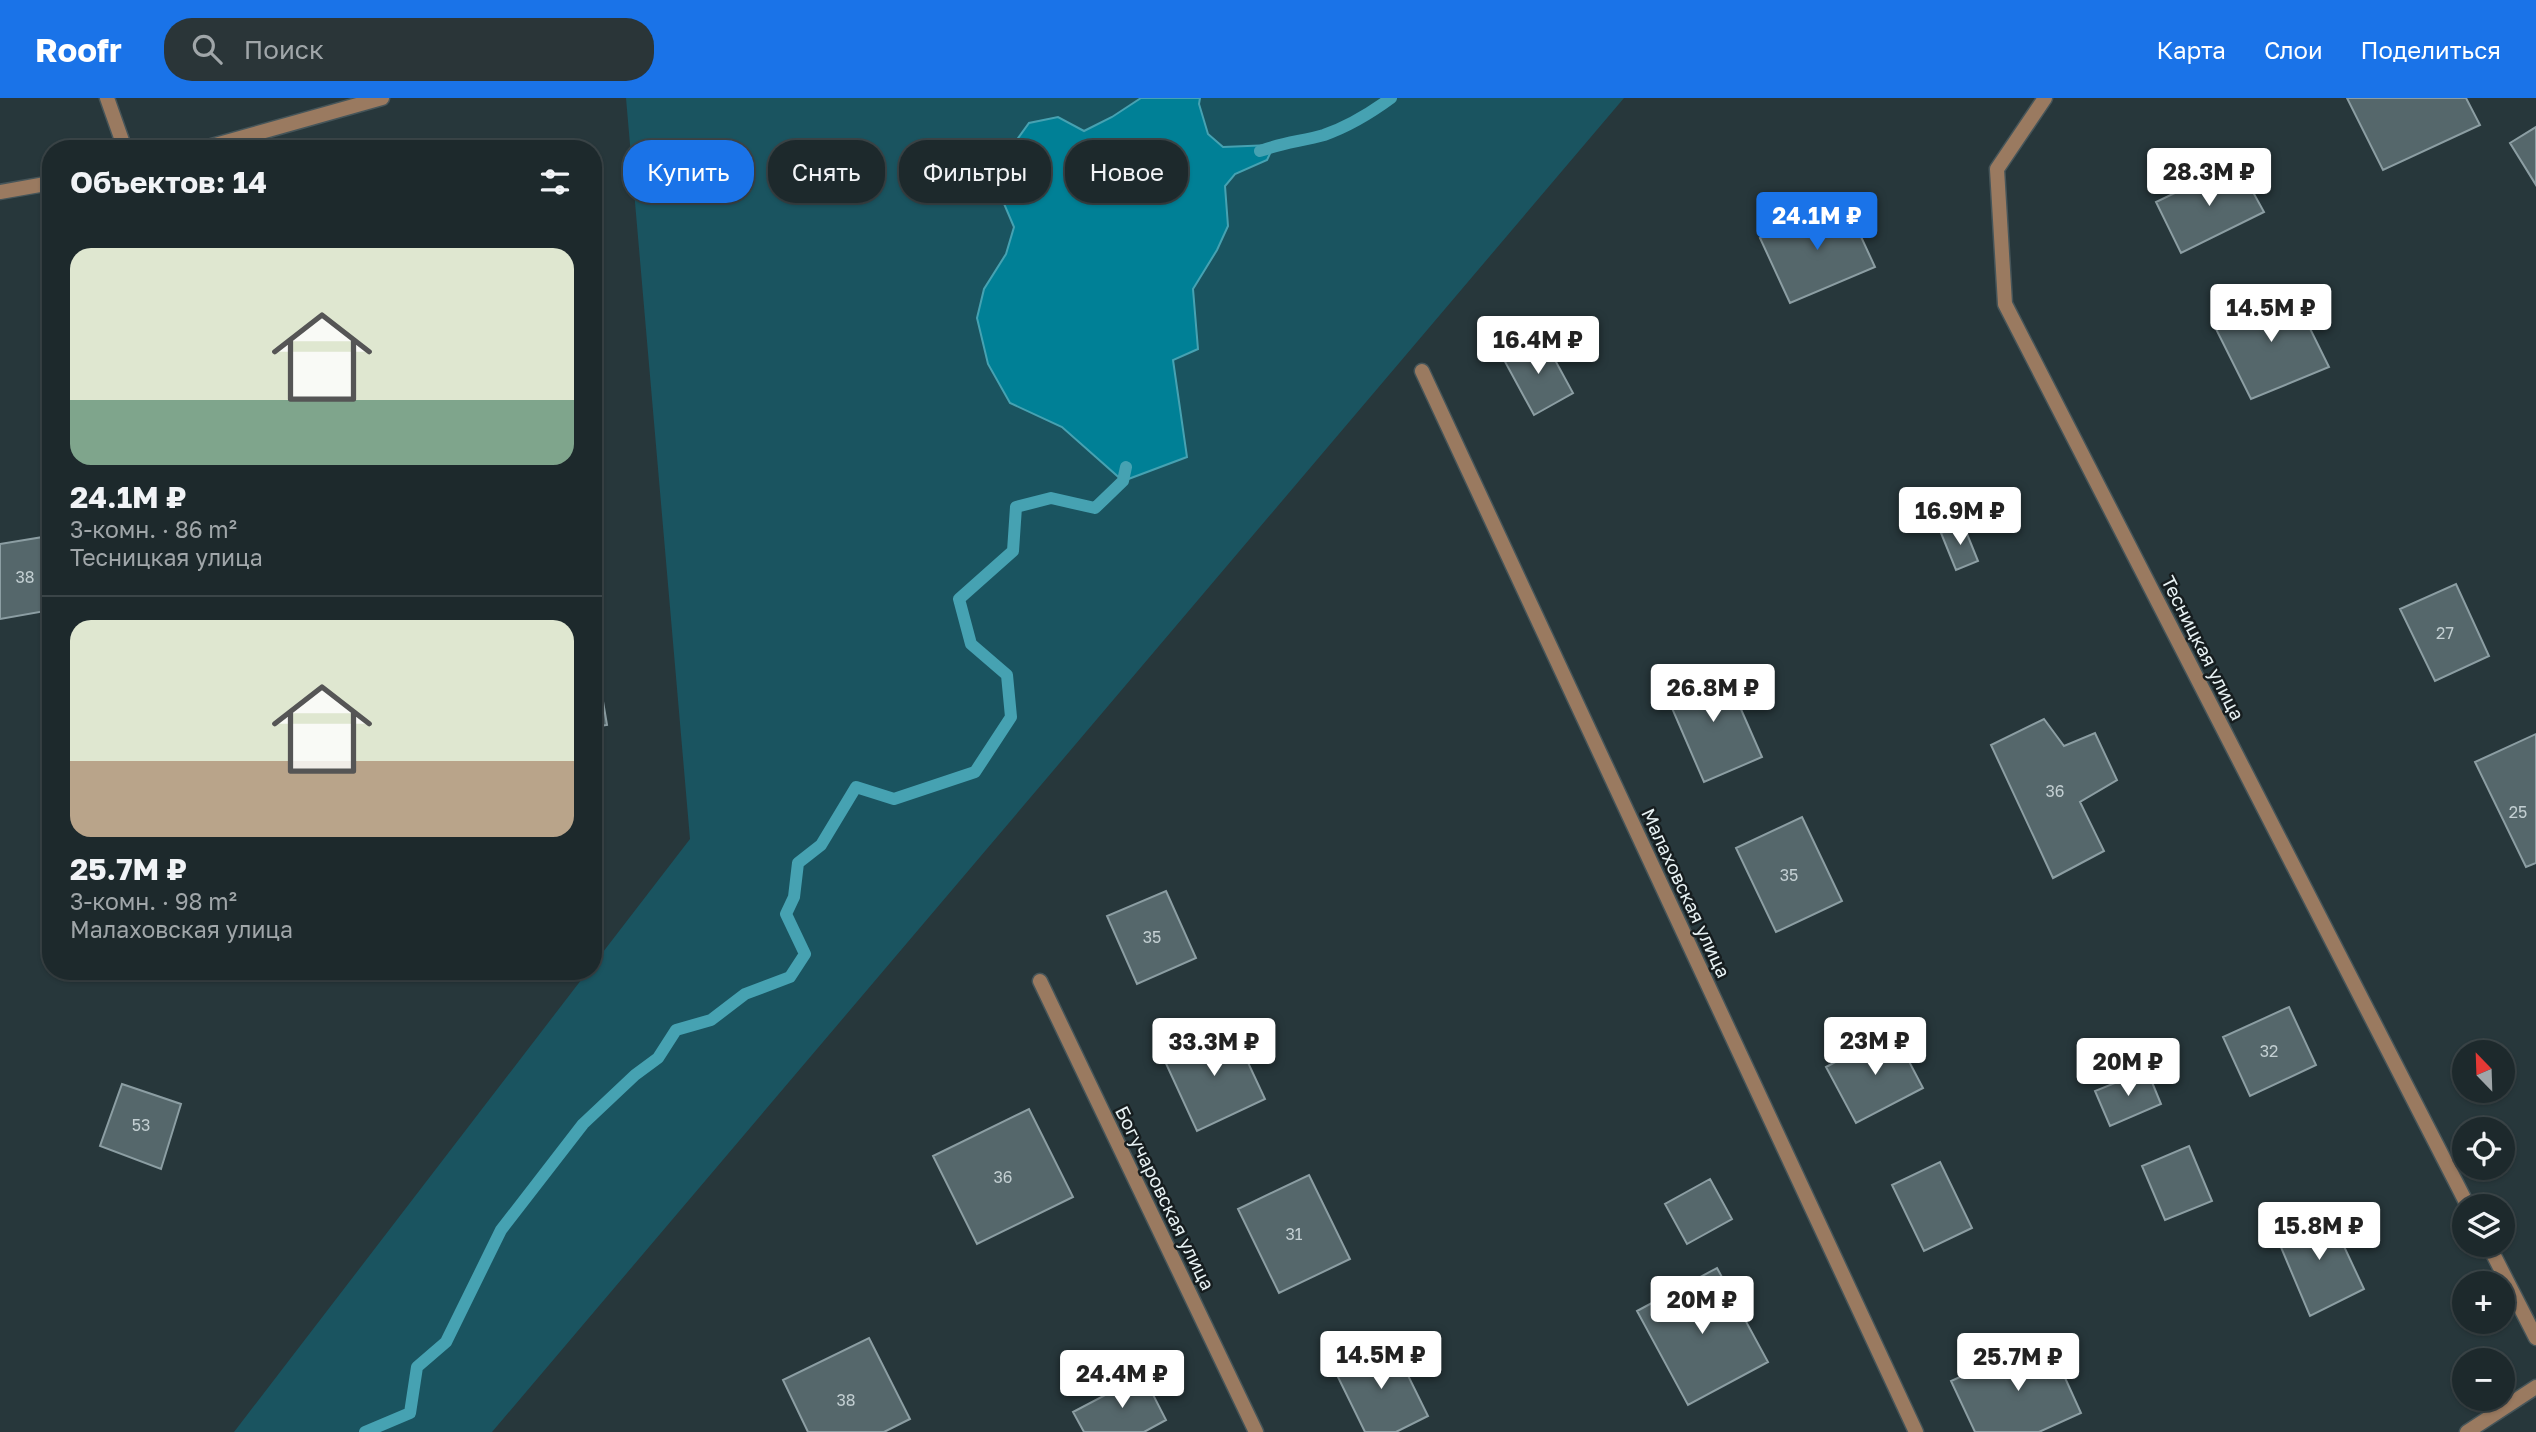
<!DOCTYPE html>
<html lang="ru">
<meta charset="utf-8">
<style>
body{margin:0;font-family:"Golos Text",sans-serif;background:#2a3538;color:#f1f3f6;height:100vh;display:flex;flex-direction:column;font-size:26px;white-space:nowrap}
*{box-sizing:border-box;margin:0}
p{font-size:23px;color:#a0a6a9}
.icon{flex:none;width:38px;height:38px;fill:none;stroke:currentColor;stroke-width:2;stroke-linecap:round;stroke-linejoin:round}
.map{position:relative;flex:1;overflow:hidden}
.side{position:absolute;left:42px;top:42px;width:560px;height:840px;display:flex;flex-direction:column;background:#1d292c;border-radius:28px;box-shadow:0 2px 5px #0004,0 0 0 2px #3b4548}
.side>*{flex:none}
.top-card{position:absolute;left:623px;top:42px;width:665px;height:63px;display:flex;gap:14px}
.needle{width:46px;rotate:337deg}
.fabs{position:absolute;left:2452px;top:942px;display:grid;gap:14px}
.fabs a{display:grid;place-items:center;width:63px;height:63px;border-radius:50%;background:#1d292c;box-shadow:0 2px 5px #0004,0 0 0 2px #3b4548;font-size:35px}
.price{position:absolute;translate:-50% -60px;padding:0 16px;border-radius:7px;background:#fff;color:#222;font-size:23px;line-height:46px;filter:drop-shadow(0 2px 4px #0008)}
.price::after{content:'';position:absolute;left:50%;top:42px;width:21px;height:16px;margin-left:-10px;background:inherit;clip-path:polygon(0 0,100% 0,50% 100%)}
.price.current{background:#1a73e8;color:#fff}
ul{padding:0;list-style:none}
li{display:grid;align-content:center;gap:14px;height:371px;padding:0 28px}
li+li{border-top:2px solid #3b4548}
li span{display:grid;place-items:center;height:217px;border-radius:21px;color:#555}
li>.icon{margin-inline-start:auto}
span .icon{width:126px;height:126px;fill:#fffc;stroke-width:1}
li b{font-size:30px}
h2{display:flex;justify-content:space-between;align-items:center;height:84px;padding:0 28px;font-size:30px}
.chip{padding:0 24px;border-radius:28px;background:#1d292c;box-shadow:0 2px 5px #0004,0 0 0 2px #3b4548;font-size:24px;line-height:63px}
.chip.current{background:#1a73e8;color:#fff}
header{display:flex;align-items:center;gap:42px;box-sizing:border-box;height:98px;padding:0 35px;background:#1a73e8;color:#fff}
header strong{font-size:33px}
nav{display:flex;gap:38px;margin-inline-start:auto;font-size:24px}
.search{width:490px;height:63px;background:#2a3538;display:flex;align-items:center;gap:18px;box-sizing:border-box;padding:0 24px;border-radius:28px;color:#a0a6a9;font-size:26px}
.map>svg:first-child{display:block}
.green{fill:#1a5460}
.water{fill:#008096;stroke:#46a2b2;stroke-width:2}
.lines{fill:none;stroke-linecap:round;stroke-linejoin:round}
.stream{stroke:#46a2b2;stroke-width:12}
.building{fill:#55676b;stroke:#8c9ea3;stroke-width:2}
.street-casing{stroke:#465559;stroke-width:17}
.street{stroke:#9a7a60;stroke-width:14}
.labels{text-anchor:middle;stroke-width:5;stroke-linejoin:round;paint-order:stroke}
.number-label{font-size:16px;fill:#c3cfd2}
.street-label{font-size:19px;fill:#e8f2f4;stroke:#161d1f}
</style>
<header>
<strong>Roofr</strong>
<div class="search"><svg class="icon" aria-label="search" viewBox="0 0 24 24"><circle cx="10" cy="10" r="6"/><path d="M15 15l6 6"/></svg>Поиск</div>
<nav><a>Карта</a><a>Слои</a><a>Поделиться</a></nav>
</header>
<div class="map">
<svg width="2536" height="1334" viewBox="0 0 2536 1334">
<rect width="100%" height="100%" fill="#27373b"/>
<path class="green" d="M626,0H1141L1112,19L1084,33L1058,19L1029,25L1000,65L999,94L1014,129L1006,156L984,191L1010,305L1062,329L1123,383L1187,359L1173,262L1198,251L1193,191L1217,152L1228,128L1225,88L1235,76L1267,62L1274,48L1223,49L1208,36L1199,6L1200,0H1624L492,1334H234L588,873H593V867L690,741Z"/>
<path class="water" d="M1141,0H1200L1199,6L1208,36L1223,49L1274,47L1267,62L1235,76L1225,88L1228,128L1217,152L1193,191L1198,251L1173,262L1187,359L1123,383L1062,329L1010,305L988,266L977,220L984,191L1006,156L1014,129L999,94L1000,65L1029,25L1058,19L1084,33L1112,19Z"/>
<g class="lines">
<path class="stream" d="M1260,53C1281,45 1303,43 1324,37C1347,29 1372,14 1391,0
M365,1334L410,1315L417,1269L446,1244L501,1132L583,1026L635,977L658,960L676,932L711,922L745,896L790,879L805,856L786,816L794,799L798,765L821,747L856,689L894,701L975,674L1011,619L1007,577L971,546L959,501L1013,453L1016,409L1051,400L1095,410L1123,383L1126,369"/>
</g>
<path class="building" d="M2347,0H2466L2480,27L2383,72Z
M2536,29V87L2510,45Z
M2237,65L2264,114L2181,155L2156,104Z
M1845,104L1875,169L1790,205L1760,140Z
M2289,188L2329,269L2251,301L2213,225Z
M1542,238L1573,295L1534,317L1503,260Z
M1963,426L1978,463L1956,472L1941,435Z
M49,438L51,512L0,521V446Z
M2456,486L2489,558L2435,583L2400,511Z
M597,568L607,627L593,629V569Z
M1722,568L1762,659L1704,684L1665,594Z
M2044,621L2064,648L2095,635L2117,682L2080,704L2104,753L2053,780L1991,647Z
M2536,636V765L2526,769L2475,664Z
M1802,719L1842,803L1776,834L1736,750Z
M1166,793L1196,860L1137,886L1107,818Z
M2289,909L2316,967L2250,998L2223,939Z
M1231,928L1265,1001L1197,1033L1163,959Z
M1893,933L1923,990L1856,1025L1826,969Z
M2147,972L2161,1006L2110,1028L2095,993Z
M122,986L181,1006L161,1071L100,1048Z
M1029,1011L1073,1099L977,1146L933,1058Z
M2189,1048L2212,1103L2165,1122L2142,1068Z
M1940,1064L1972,1130L1924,1153L1892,1087Z
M1309,1077L1350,1161L1279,1195L1238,1111Z
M1710,1081L1732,1121L1687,1146L1665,1106Z
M2326,1110L2364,1191L2310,1218L2275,1135Z
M1717,1170L1768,1264L1688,1307L1637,1213Z
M869,1240L910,1321L884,1334H808L783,1282Z
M2047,1240L2081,1315L2039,1334H1975L1951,1283Z
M1391,1243L1428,1318L1396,1334H1365L1334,1271Z
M1143,1277L1166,1322L1144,1334H1084L1073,1314Z"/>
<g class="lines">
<g class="street-casing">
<path id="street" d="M107,0L125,51
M2045,0L1997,71L2005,206L2468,1108
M201,51L382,0
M0,94L51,85
M1422,273L1916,1334
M1040,883L1256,1334
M2488,1146L2536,1240
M2467,1334L2536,1289"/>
</g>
<use href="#street" class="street"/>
</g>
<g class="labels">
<g class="number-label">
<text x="25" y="485">38</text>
<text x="2445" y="541">27</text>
<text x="2055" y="699">36</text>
<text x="2518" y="720">25</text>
<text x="1789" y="783">35</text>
<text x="1152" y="845">35</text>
<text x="2269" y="959">32</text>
<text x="141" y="1033">53</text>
<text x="1003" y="1085">36</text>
<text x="1294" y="1142">31</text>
<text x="846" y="1308">38</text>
</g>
<g class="street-label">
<text transform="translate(2203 550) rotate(63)" y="7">Тесницкая улица</text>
<text transform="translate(1686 795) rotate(65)" y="7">Малаховская улица</text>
<text transform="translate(1165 1100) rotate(64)" y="7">Богучаровская улица</text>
</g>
</g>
</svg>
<div class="fabs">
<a><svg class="needle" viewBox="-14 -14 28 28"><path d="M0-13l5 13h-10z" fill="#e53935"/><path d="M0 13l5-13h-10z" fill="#a0a6a9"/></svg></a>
<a><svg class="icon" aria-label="locate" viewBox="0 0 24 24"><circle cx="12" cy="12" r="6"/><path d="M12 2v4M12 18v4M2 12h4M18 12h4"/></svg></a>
<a><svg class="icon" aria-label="layers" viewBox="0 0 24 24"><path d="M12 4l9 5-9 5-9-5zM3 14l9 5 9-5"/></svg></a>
<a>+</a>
<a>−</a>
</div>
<b class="price" style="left:2209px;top:110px">28.3M ₽</b>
<b class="price current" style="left:1817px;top:154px">24.1M ₽</b>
<b class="price" style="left:2271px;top:246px">14.5M ₽</b>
<b class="price" style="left:1538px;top:278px">16.4M ₽</b>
<b class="price" style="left:1960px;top:449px">16.9M ₽</b>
<b class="price" style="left:1713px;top:626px">26.8M ₽</b>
<b class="price" style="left:1875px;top:979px">23M ₽</b>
<b class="price" style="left:1214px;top:980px">33.3M ₽</b>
<b class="price" style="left:2128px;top:1000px">20M ₽</b>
<b class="price" style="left:2319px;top:1164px">15.8M ₽</b>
<b class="price" style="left:1702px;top:1238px">20M ₽</b>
<b class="price" style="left:1381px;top:1293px">14.5M ₽</b>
<b class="price" style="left:2018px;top:1295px">25.7M ₽</b>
<b class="price" style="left:1122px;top:1312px">24.4M ₽</b>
<div class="top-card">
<a class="chip current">Купить</a>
<a class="chip">Снять</a>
<a class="chip">Фильтры</a>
<a class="chip">Новое</a>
</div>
<section class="side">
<h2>Объектов: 14<svg class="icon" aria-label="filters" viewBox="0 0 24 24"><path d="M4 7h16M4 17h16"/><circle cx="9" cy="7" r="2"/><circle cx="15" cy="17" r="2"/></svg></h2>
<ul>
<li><span style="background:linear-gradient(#dfe7d0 70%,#7fa58c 0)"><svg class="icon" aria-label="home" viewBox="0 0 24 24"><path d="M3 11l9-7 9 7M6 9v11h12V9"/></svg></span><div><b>24.1M ₽</b><p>3-комн. · 86 m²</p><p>Тесницкая улица</p></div></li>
<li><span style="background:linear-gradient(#dfe7d0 65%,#b9a48a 0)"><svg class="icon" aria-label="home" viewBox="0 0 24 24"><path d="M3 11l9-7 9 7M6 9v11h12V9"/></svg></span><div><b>25.7M ₽</b><p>3-комн. · 98 m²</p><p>Малаховская улица</p></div></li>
</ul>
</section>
</div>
